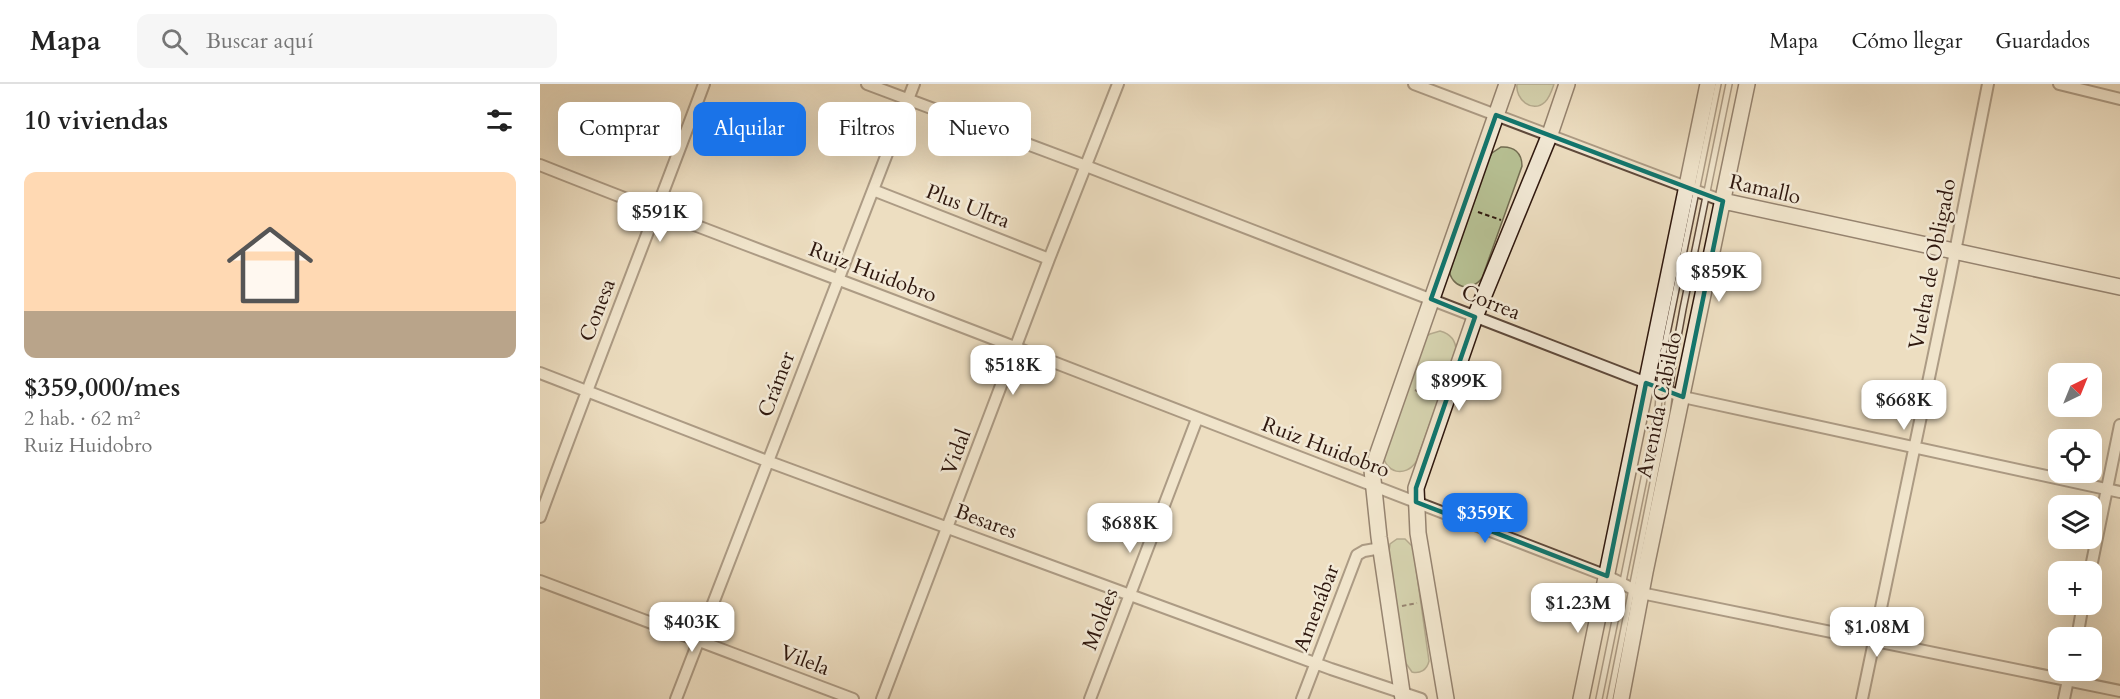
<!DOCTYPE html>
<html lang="es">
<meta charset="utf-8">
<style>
body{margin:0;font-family:Cardo,serif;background:#f6f6f6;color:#222;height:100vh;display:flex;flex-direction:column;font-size:22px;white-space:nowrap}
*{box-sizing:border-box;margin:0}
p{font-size:20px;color:#767676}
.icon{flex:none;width:33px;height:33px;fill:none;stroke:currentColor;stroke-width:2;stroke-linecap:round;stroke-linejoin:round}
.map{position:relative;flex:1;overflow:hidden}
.side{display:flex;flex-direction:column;background:#fff;width:540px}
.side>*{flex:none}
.hud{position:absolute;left:18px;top:18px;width:570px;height:54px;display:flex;gap:12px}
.needle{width:39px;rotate:43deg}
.tools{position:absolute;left:1508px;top:279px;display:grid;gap:12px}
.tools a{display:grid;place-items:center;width:54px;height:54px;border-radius:12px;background:#fff;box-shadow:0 6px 24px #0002;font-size:30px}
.price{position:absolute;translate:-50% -51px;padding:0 14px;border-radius:12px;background:#fff;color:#222;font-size:20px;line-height:39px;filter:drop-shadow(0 2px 3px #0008)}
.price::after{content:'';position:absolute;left:50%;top:36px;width:18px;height:14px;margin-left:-9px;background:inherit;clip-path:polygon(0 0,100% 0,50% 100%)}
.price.selected{background:#1a73e8;color:#fff}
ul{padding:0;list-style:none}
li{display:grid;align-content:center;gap:12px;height:318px;padding:0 24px}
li+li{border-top:2px solid #e0e0e0}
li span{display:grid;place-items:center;height:186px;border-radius:12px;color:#555}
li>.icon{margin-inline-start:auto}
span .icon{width:108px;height:108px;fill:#fffc;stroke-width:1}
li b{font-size:26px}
h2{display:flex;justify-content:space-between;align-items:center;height:72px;padding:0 24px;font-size:26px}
.chip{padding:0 21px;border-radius:12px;background:#fff;box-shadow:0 6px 24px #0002;font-size:21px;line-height:54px}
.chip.selected{background:#1a73e8;color:#fff}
header{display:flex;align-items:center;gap:36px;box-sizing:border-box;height:84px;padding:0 30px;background:#fff;border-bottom:2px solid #e0e0e0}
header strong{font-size:28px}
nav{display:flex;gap:33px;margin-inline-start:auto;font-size:21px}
.search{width:420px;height:54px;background:#f6f6f6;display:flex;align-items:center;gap:15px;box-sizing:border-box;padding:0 21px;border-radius:12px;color:#767676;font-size:22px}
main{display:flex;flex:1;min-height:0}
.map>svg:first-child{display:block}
.green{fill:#b7c194;stroke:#726c51;stroke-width:1.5}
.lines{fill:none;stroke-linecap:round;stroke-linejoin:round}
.lane-casing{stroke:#5e493b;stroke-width:8}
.street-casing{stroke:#5e493b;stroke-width:14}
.secondary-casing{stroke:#2e170e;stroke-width:18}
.path{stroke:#2e170e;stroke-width:2;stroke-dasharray:4.5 3;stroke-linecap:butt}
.lane{stroke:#f3ead7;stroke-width:5}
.street{stroke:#f3ead7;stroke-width:10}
.secondary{stroke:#f3ead7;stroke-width:15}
.marked{fill:none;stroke:#0f766e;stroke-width:4.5;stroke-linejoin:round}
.labels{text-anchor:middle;stroke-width:5;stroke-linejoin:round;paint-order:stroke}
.street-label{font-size:21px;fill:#2e170e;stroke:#f3ead7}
</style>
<header>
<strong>Mapa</strong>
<div class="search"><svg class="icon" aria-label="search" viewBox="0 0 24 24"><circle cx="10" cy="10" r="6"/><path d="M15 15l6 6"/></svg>Buscar aquí</div>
<nav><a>Mapa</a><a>Cómo llegar</a><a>Guardados</a></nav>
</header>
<main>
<section class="side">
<h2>10 viviendas<svg class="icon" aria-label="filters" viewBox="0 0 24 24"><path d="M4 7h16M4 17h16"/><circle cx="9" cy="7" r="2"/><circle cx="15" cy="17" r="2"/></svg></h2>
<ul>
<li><span style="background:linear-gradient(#ffd9b3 75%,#b9a48a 0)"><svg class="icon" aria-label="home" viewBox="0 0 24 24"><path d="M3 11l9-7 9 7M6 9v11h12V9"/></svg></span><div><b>$359,000/mes</b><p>2 hab. · 62 m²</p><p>Ruiz Huidobro</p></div></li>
</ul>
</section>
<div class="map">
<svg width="1580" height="615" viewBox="0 0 1580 615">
<rect width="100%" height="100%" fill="#eddec1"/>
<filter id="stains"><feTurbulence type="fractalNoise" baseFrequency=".00333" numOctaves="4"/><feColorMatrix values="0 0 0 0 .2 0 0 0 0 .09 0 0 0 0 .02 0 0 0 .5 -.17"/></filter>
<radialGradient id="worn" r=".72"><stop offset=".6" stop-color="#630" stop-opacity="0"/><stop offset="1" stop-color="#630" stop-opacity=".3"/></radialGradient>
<path class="green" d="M977,0H1014C1012,6 1010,13 1005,18C992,30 975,15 977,0Z
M961,63C974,62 982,69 982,82L942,194C931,209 911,204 909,185L949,74L952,69Z
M900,247C911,250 916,256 916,267L876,378C865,394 845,389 843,370L885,253L890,250Z
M857,455H865L873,463L889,577C887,586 880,590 872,588L865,578L849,468L850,460Z"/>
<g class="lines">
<g class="lane-casing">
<path id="lane" d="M1059,615L1118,326L1122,274L1178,0
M1070,615L1127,329L1132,285L1143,225L1189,0"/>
</g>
<g class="street-casing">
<path id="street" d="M327,0L546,82L1143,313L1580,408
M874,0L1183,117
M1519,0L1580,15
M0,81C158,144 318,202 477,264C674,340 870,416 1067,492L1101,509L1580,607
M333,106L509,175
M0,289L227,377L408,444L791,585L881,615
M0,433C53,288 110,145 164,0
M1550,488L1580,341
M0,497L313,615
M1537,554L1543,520
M136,615L374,0
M342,615L509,175L578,0
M550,615L657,335
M762,615L817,471L824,467L841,464
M1322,615L1409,198L1448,0
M1524,615L1530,586"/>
</g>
<g class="secondary-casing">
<path id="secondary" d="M1183,117L1580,203
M863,615L839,453L832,386L967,0
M906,615L878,449L876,404L935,233L1010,50L1027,0
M1041,615L1168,0
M1081,615L1105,488L1207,0"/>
</g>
<path class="path" d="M938,128L961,136
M875,306L892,313
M862,522L877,519"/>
<use href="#lane" class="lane"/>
<use href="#street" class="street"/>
<use href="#secondary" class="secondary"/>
</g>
<path d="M0 0H1580V615H0ZM956,31L1183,117L1143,313L1106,299L1067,492L876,418V404L935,233L891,215Z" fill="#eddec1" fill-opacity=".55" fill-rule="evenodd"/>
<path class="marked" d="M956,31L1183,117L1143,313L1106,299L1067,492L876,418V404L935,233L891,215Z"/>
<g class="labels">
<g class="street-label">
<text transform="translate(1225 105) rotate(13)" y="7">Ramallo</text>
<text transform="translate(428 122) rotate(21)" y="7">Plus Ultra</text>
<text transform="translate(1392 180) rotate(-79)" y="7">Vuelta de Obligado</text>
<text transform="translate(333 188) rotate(21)" y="7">Ruiz Huidobro</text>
<text transform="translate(951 218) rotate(22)" y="7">Correa</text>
<text transform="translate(57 226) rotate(-69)" y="7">Conesa</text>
<text transform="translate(236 300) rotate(-69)" y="7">Crámer</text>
<text transform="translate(1119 321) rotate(-78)" y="7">Avenida Cabildo</text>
<text transform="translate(786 363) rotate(21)" y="7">Ruiz Huidobro</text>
<text transform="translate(416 368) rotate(-69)" y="7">Vidal</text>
<text transform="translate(446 437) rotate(20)" y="7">Besares</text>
<text transform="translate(776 524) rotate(-69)" y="7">Amenábar</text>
<text transform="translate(560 535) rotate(-69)" y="7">Moldes</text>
<text transform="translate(265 576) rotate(21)" y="7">Vilela</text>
</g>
</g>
<rect width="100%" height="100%" filter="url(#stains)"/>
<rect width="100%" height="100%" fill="url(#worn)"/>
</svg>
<div class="tools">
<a><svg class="needle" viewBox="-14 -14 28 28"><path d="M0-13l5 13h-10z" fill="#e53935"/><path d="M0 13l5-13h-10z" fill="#767676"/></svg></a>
<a><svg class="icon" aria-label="locate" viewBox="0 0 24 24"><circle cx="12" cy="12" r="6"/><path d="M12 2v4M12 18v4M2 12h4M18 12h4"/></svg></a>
<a><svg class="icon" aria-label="layers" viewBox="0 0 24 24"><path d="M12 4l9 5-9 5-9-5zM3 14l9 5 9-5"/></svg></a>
<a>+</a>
<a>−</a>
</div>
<b class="price" style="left:120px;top:159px">$591K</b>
<b class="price" style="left:1179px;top:219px">$859K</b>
<b class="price" style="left:473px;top:312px">$518K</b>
<b class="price" style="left:919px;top:328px">$899K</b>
<b class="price" style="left:1364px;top:347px">$668K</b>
<b class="price selected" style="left:945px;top:460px">$359K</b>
<b class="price" style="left:590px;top:470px">$688K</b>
<b class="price" style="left:1038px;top:550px">$1.23M</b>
<b class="price" style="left:152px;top:569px">$403K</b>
<b class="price" style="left:1337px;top:574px">$1.08M</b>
<div class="hud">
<a class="chip">Comprar</a>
<a class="chip selected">Alquilar</a>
<a class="chip">Filtros</a>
<a class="chip">Nuevo</a>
</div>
</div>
</main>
